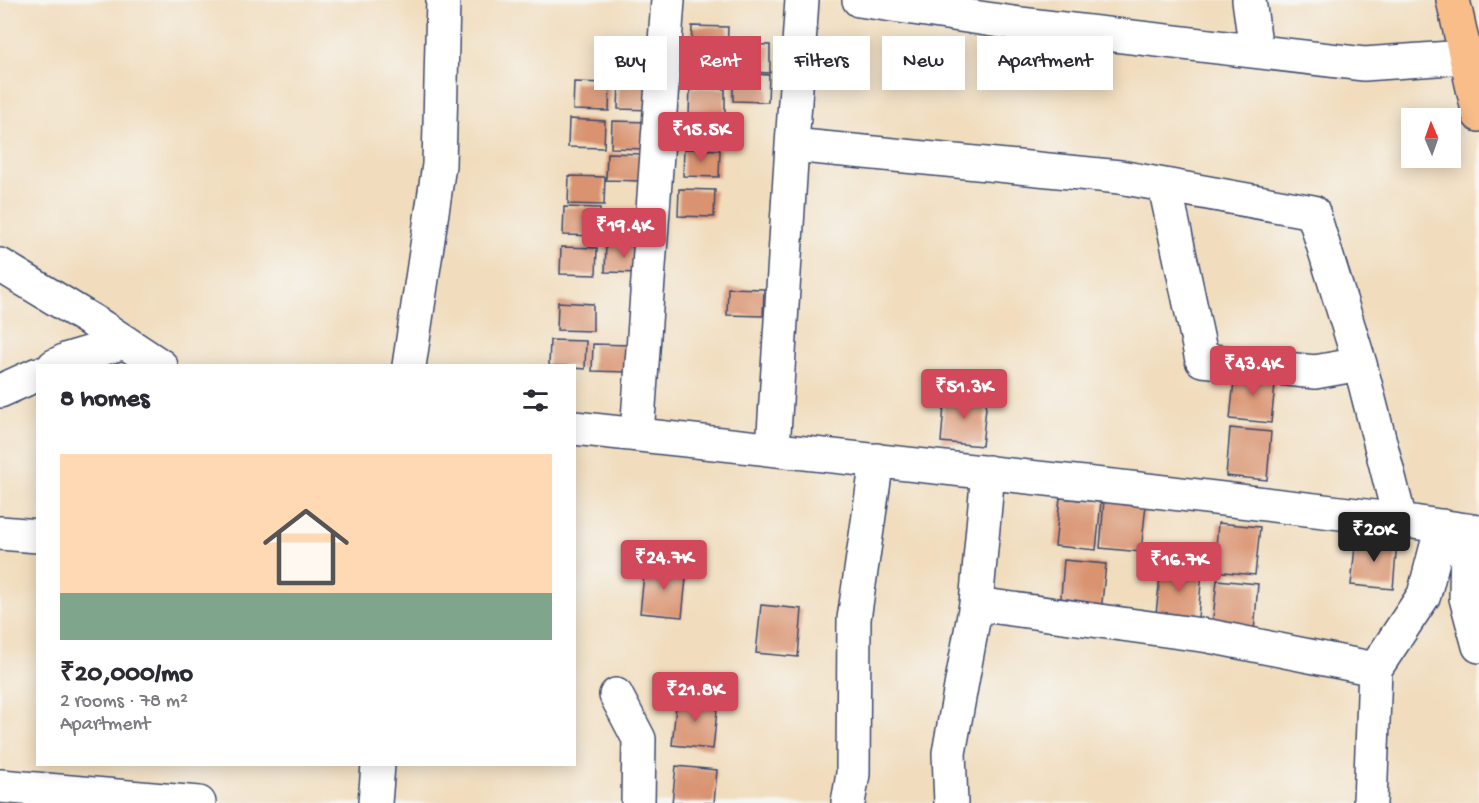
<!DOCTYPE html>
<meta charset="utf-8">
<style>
body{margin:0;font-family:"Gochi Hand",sans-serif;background:#f7f7f7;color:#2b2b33;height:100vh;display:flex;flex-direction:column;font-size:22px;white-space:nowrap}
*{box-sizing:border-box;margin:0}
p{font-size:20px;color:#7c7c81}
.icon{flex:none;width:33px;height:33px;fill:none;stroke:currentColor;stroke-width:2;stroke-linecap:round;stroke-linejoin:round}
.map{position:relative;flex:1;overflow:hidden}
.details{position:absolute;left:36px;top:364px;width:540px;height:402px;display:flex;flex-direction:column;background:#fff;border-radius:0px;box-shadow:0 3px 15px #0003}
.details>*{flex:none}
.banner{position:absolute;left:594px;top:36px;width:570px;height:54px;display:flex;gap:12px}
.needle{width:39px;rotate:358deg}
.tools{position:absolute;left:1401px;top:108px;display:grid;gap:12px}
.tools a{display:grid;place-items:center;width:60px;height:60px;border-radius:0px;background:#fff;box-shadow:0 3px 15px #0003;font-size:30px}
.price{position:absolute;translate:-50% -51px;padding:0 14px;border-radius:6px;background:#d1495b;color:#fff;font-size:20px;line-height:39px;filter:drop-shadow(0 2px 3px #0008)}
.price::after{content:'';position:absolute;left:50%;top:36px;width:18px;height:14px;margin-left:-9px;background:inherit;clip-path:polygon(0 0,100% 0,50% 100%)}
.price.active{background:#222;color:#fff}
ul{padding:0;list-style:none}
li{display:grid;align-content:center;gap:12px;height:318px;padding:0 24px}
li+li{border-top:2px solid #e1e1e2}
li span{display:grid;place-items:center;height:186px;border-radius:0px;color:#555}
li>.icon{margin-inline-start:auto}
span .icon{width:108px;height:108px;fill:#fffc;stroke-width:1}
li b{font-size:26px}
h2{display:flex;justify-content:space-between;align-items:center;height:72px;padding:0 24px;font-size:26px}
.pill{padding:0 21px;border-radius:0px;background:#fff;box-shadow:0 3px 15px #0003;font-size:21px;line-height:54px}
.pill.active{background:#d1495b;color:#fff}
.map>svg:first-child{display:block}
.building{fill:#d9936f}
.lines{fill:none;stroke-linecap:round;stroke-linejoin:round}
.minor-casing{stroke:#3b496c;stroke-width:36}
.highway-casing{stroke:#3b496c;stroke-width:36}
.minor{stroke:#fff;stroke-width:33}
.highway{stroke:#f8bd89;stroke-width:33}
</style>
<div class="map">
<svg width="1479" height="803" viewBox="0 0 1479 803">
<rect width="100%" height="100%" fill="#f6f6f2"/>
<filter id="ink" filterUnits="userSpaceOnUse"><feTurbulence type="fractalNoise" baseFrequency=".0167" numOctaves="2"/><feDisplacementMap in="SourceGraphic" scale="12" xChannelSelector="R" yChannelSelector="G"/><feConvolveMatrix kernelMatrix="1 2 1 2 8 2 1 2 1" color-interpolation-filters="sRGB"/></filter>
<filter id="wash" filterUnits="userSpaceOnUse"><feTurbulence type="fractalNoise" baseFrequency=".008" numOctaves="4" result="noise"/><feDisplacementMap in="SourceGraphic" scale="24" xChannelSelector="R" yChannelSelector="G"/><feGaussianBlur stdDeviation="1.35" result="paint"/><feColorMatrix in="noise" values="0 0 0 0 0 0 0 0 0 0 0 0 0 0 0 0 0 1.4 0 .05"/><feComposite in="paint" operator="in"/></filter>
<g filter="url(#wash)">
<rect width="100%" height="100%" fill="#f1ddbe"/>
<g id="blocks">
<path class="building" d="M692,26L728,27L727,54L691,53Z
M734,44L770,45V73L733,71Z
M624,47L661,48L660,76L623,75Z
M733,73L769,75L768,102L733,101Z
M574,82L610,83L609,111L573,110Z
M619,82L654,83L653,110L618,109Z
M690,87L725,89V116L689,115Z
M569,119L605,121L604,148L568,147Z
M612,121L648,122L647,149L611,148Z
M684,149L720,150L719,177L683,176Z
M607,153L643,154L642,181L606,180Z
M569,176L605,177L604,205L568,204Z
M679,189L715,190L714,217L678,216Z
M564,207L600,208L599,236L563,235Z
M606,245L642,246L641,273L605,272Z
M561,247L597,248L596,275L560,274Z
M728,288L764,289L763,316L727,315Z
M558,302L593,304V331L557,330Z
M550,340L586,341L585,369L574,368V366H549Z
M593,344L629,345L628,372L592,371Z
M1235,371L1276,375L1271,423L1230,419Z
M945,394L987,398L982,446L941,442Z
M1230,428L1271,432L1267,480L1226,476Z
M1060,498L1101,502L1096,550L1055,546Z
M1104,500L1146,504L1141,552L1100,548Z
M1218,523L1260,527L1255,575L1214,571Z
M1356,537L1397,541L1393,589L1351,585Z
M1064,560L1106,564L1101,612L1060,608Z
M645,565L687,569L682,617L640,613Z
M1161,567L1202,571L1198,618L1156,614Z
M1217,580L1258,584L1254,632L1212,628Z
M761,605L802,609L798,657L756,653Z
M677,697L718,701L713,749L672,745Z
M676,766L717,770L714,803H672Z"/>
</g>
</g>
<g filter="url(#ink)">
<use href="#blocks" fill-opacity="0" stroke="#3b496c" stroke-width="1.5"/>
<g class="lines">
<g class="minor-casing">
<path id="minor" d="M802,0L792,145L1120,177L1313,212L1360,364L1400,520L1479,532
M859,0L1020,24L1364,64L1465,57
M1249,0L1256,51
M1165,186L1202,360L1315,372L1360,364
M0,265L102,327L161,366
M54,366L68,359L125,342
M409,366L439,165L443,0
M0,391L38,374
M574,428L1130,488L1400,520
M637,434L668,0
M773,449L792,145
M1467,530L1466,598L1479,646
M0,533L38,536
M976,604L1209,636L1375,669L1370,803
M1375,669L1424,595L1442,526
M616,695L639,739L638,803
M0,786L199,803
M375,803L378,765
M848,803L853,774L854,619L877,460
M951,803L949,753L976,604L988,472"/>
</g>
<g class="highway-casing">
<path id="highway" d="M1453,0L1479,115"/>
</g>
<use href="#minor" class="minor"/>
<use href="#highway" class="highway"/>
</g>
</g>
</svg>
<div class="tools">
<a><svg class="needle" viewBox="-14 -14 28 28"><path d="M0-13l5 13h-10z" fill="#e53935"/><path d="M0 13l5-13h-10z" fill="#7c7c81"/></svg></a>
</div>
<b class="price" style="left:701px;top:163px">₹15.5K</b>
<b class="price" style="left:624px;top:259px">₹19.4K</b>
<b class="price" style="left:1253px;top:397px">₹43.4K</b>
<b class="price" style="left:964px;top:420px">₹51.3K</b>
<b class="price active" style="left:1374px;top:563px">₹20K</b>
<b class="price" style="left:664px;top:591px">₹24.7K</b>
<b class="price" style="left:1179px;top:593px">₹16.7K</b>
<b class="price" style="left:695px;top:723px">₹21.8K</b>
<div class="banner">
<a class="pill">Buy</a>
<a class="pill active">Rent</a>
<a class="pill">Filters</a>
<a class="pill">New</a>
<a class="pill">Apartment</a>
</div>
<section class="details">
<h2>8 homes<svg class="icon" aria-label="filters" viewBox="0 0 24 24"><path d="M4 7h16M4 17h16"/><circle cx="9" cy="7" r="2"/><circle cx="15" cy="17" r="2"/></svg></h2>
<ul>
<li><span style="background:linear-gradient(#ffd9b3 75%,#7fa58c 0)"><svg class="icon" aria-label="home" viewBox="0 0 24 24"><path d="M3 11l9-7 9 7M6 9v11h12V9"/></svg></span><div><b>₹20,000/mo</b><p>2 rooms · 78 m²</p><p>Apartment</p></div></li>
</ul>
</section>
</div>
